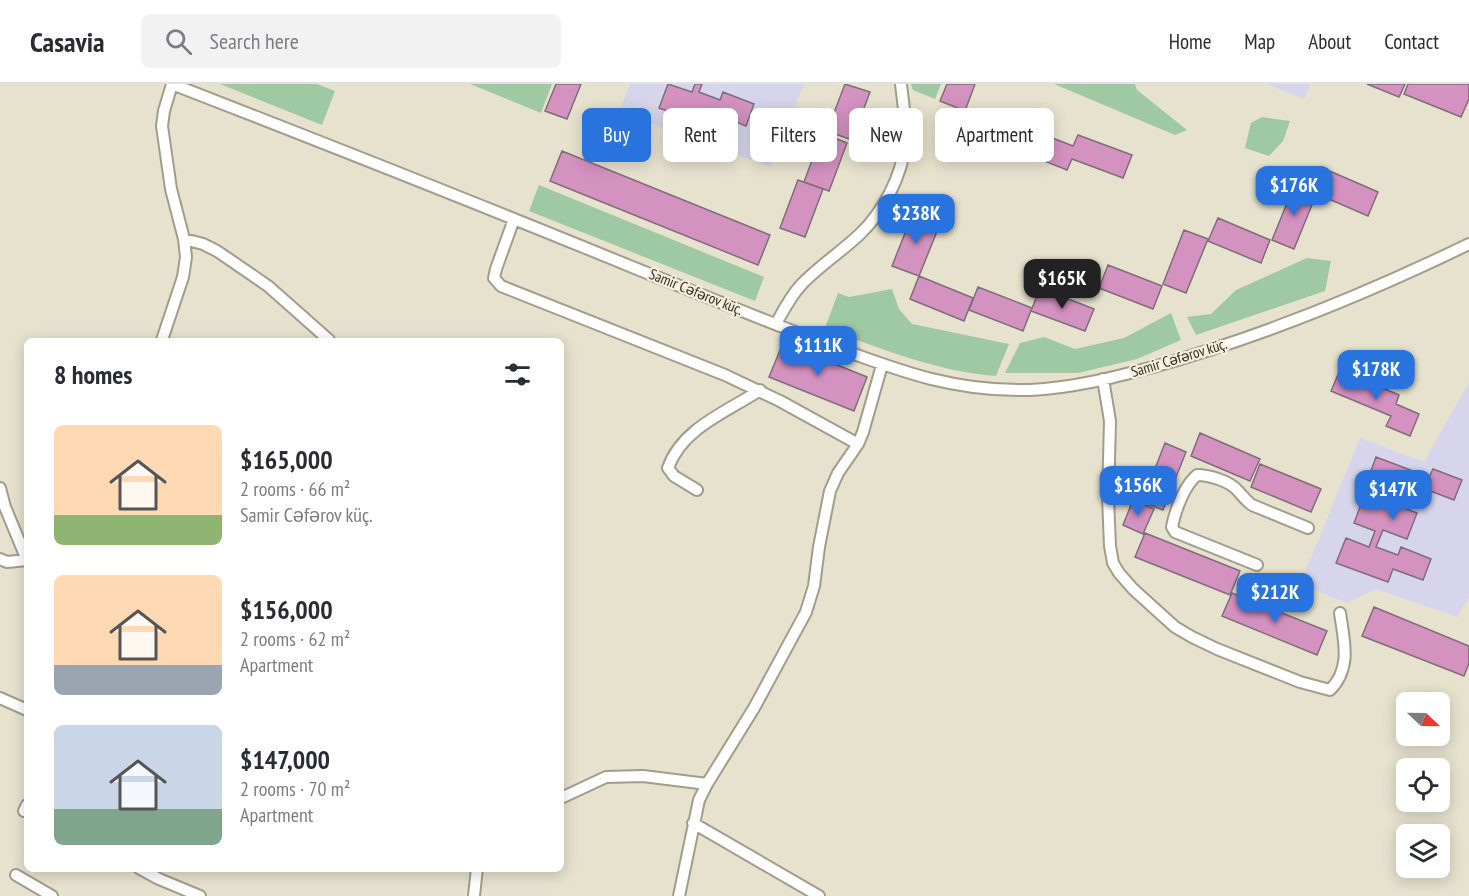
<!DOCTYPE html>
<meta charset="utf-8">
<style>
body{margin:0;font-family:"PT Sans Narrow",sans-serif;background:#f2f2f3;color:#2b2b33;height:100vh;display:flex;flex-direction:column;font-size:22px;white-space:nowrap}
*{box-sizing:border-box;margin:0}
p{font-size:20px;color:#7c7c81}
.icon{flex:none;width:33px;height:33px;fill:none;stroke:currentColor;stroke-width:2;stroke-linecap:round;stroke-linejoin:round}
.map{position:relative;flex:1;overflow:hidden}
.side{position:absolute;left:24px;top:254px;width:540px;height:534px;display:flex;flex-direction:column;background:#fff;border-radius:9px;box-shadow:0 3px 15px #0003}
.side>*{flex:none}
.hud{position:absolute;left:582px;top:24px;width:570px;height:54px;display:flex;gap:12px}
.needle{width:39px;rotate:112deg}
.tools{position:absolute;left:1396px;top:608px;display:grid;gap:12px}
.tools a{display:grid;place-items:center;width:54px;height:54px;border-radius:9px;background:#fff;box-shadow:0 3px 15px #0003;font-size:30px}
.price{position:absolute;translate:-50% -51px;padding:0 14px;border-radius:12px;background:#2973df;color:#fff;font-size:20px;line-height:39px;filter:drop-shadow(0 2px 3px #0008)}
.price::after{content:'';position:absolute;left:50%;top:36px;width:18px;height:14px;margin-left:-9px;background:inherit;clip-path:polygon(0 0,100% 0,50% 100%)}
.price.active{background:#222;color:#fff}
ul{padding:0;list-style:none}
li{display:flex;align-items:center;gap:18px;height:150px;padding:0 30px}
li span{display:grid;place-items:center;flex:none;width:168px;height:120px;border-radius:9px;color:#555}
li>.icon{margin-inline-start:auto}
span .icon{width:72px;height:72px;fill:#fffc;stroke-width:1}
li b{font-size:26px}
h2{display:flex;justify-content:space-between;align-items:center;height:72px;padding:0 30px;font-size:26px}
.chip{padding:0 21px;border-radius:9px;background:#fff;box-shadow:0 3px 15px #0003;font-size:21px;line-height:54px}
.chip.active{background:#2973df;color:#fff}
header{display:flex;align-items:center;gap:36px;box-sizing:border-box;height:84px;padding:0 30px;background:#fff;border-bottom:2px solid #e1e1e2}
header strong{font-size:28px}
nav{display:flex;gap:33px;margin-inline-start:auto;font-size:21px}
.search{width:420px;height:54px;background:#f2f2f3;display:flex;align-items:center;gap:15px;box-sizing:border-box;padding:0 21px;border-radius:9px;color:#7c7c81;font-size:22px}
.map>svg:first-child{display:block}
.education{fill:#d7d5eb}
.green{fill:#9fc9a2}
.building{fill:#d492c1;stroke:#7e6e79;stroke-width:1.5}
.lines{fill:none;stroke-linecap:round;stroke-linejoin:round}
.minor-casing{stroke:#a29d8b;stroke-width:14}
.minor{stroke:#fff;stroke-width:10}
.labels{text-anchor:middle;stroke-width:4.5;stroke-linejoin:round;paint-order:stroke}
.street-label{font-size:15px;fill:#302e27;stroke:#f4efdb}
</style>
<header>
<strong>Casavia</strong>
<div class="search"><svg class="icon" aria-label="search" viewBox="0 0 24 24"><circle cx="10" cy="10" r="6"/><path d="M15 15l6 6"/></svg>Search here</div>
<nav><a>Home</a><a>Map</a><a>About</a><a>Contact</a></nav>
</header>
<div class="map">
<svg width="1469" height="812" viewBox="0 0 1469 812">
<rect width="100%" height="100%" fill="#e7e2ce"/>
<path class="education" d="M630,0H804L771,83L619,28Z
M1266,0H1310L1304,15Z
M1469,298V513L1457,533L1376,505L1347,519L1300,501L1360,354L1424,378Z"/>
<path class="green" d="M220,0H317L335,7L322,41Z
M470,0H552L541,29Z
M911,0H941L935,15L913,6Z
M1054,0H1135L1137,6L1187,46L1175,51Z
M1262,33L1290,37L1283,57L1269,72L1245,64L1251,39Z
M539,101L764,193L755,217L529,127Z
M1307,174L1331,177L1325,207L1196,251L1187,233L1211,230L1236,206Z
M892,205L899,225L912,240L1009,260L996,292C937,288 880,264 825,244L838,209L849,213Z
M1171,229L1181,256L1137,275L1078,289H1005L1020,259L1044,253L1075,265L1124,254Z"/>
<path class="building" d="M556,0H581L567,35L545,27Z
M668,0L692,8L695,0H702L699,8L720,16L723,8L754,20L746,42L716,30L711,43L659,24Z
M845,0L870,8L852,56L827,47Z
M947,0H975L965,27L940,17Z
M1367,0H1405L1399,13Z
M1408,0H1469V15L1461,33L1404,10Z
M964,30L1018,51L1010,74L956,53Z
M1022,42L1073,62L1078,51L1132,71L1123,94L1072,75L1067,86L1014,65Z
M822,49L847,59L829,107L804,98Z
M562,67L770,151L758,181L550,97Z
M1325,85L1378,108L1368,132L1315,109Z
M798,96L823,105L805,153L780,144Z
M1294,102L1316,111L1294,165L1272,156Z
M913,129L940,140L919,192L892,182Z
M1218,134L1270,156L1261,179L1208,157Z
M1184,146L1208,155L1186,209L1163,200Z
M1108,181L1162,202L1153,225L1099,204Z
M919,192L973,214L964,237L910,215Z
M978,203L1032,224L1023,247L969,226Z
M1040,204L1094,225L1085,247L1031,227Z
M783,259L867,293L854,327L769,293Z
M1340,286L1399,311L1396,320L1419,330L1410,352L1386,342L1391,332L1331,307Z
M1200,349L1260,375L1250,397L1191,372Z
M1165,359L1186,368L1163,426L1142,418Z
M1376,373L1429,393L1433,385L1462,396L1454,416L1425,405L1421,417L1398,408L1393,420L1417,429L1407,455L1383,446L1376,463L1398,471L1401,463L1431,475L1423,496L1393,485L1388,498L1336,479L1346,454L1369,463L1375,447L1354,439L1365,410L1386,418L1391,404L1368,395Z
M1260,380L1321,405L1311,428L1251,403Z
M1133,416L1154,425L1143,450L1123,441Z
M1145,449L1240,487L1230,511L1135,473Z
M1232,509L1327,547L1317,571L1222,532Z
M1374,523L1469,562V579L1464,592L1362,552Z"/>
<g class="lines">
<g class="minor-casing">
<path id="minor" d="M172,0C329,61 486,123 642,187C700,210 758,234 816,256C892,284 948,308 1030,306C1072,304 1112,294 1153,283C1261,253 1368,209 1469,160
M514,135L496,185L494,194L501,202L725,291L780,317L858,360
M184,155L203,160L217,167L268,202L329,256
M776,240C783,227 790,213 801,201C819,182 841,168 860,150C883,128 902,92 905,60C907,41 903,19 901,0
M162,256L183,193L186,173L184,155L171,105L162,42L164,27L172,0
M1103,295L1110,337L1108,413L1110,462L1113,479L1119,489L1133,505L1175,543L1192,553L1217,565L1300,598L1330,606C1352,584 1344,557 1340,529
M0,404L5,423L27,476
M697,406L674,392L668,384C682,344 727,328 760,306
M0,475L7,478L27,476
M1257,481L1175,448L1172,443C1175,427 1184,402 1197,391C1209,391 1230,397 1238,407C1243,412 1246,417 1252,421L1308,444
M0,614L27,626
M561,714L606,693L643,692L707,700
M24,727L27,721
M693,739L819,812
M139,784L159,795L200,812
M16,791L52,812
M474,812L477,784
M679,812L699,716L707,700L754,624L806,528L814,502L819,463L830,407L838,389L858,360L863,348L882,281"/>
</g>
<use href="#minor" class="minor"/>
</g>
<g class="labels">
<g class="street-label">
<text transform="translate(696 208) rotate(22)" y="5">Samir Cəfərov küç.</text>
<text transform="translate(1179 274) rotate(-17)" y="5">Samir Cəfərov küç.</text>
</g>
</g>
</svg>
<div class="tools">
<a><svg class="needle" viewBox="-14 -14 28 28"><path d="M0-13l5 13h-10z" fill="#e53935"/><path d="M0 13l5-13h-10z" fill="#7c7c81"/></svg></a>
<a><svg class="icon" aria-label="locate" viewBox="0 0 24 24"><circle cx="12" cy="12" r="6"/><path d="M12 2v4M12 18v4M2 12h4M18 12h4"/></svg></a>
<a><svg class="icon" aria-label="layers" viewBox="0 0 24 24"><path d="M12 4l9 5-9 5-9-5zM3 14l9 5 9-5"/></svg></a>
</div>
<b class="price" style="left:1294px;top:133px">$176K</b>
<b class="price" style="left:916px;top:161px">$238K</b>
<b class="price active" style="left:1062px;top:226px">$165K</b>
<b class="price" style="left:818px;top:293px">$111K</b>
<b class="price" style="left:1376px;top:317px">$178K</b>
<b class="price" style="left:1138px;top:433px">$156K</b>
<b class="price" style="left:1393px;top:437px">$147K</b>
<b class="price" style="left:1275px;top:540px">$212K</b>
<div class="hud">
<a class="chip active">Buy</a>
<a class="chip">Rent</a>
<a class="chip">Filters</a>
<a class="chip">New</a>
<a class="chip">Apartment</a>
</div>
<section class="side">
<h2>8 homes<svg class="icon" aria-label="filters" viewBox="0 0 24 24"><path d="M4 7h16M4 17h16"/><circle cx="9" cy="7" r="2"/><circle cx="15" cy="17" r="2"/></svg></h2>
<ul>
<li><span style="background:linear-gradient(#ffd9b3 75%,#8fb573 0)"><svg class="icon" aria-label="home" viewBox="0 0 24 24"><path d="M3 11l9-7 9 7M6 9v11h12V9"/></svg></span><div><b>$165,000</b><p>2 rooms · 66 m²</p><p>Samir Cəfərov küç.</p></div></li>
<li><span style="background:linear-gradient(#ffd9b3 75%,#9aa5b1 0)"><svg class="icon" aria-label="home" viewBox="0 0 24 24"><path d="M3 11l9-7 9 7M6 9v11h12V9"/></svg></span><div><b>$156,000</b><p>2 rooms · 62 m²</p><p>Apartment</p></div></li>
<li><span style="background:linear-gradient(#c9d6e8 70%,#7fa58c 0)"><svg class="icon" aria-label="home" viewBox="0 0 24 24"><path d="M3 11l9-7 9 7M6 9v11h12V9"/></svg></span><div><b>$147,000</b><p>2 rooms · 70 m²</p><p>Apartment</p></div></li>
</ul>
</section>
</div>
